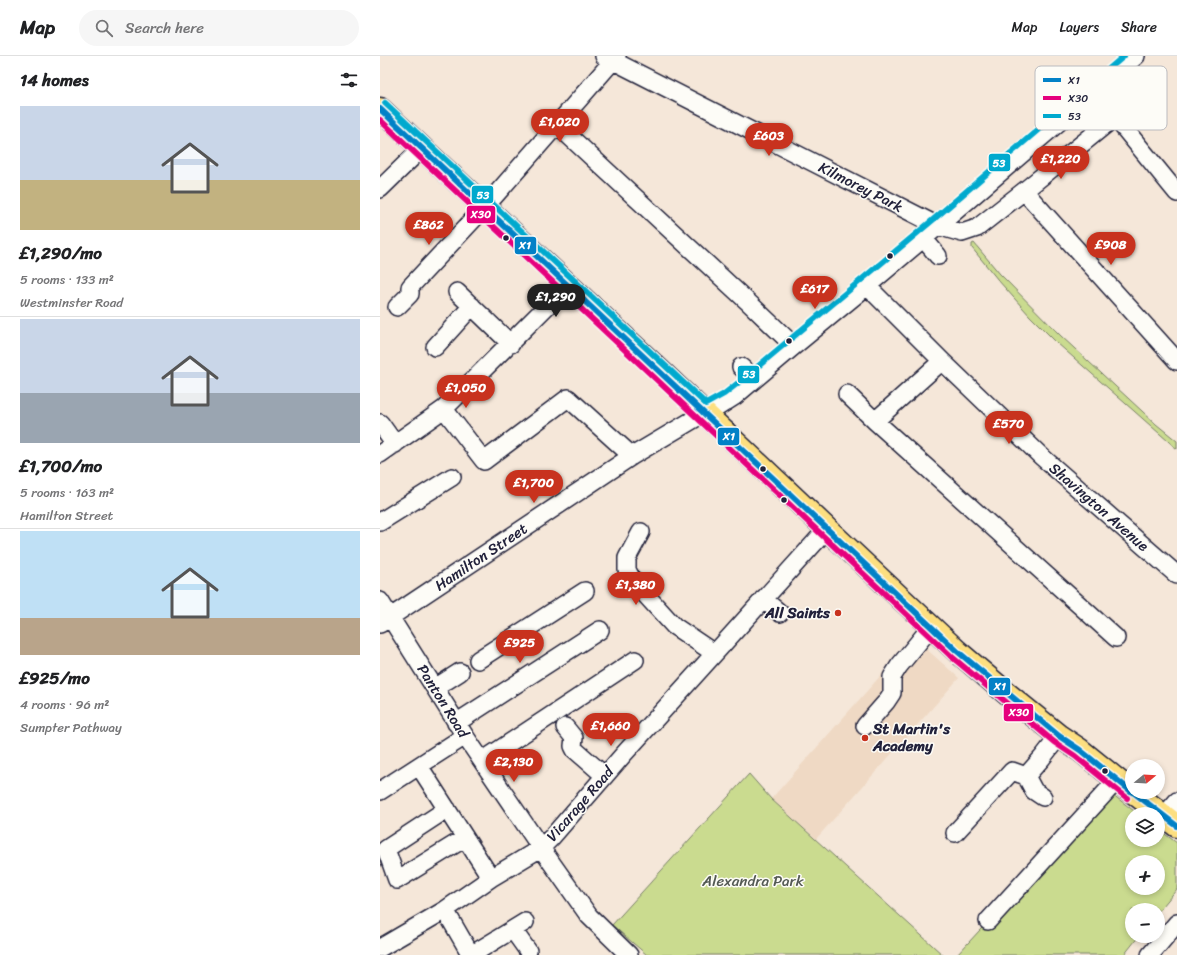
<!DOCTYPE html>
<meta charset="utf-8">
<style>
body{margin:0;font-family:Sriracha,sans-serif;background:#f6f6f6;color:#202124;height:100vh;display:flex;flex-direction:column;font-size:15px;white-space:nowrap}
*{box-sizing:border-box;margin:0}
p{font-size:13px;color:#757577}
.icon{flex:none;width:22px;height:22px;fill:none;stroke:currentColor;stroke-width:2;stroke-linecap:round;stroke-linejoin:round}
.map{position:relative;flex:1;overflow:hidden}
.panel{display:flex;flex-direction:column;background:#fff;width:380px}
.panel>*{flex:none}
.needle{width:26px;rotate:72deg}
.tools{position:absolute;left:745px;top:703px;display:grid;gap:8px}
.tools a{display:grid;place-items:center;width:40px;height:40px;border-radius:50%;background:#fff;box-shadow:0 2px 6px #0003;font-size:20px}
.price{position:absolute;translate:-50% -34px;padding:0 9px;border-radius:14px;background:#c8321e;color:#fff;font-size:13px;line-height:26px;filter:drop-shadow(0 1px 2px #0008)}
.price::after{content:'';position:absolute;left:50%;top:24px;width:12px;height:9px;margin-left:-6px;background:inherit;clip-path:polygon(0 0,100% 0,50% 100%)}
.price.current{background:#222;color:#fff}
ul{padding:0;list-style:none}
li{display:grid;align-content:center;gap:8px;height:212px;padding:0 20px}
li+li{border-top:1px solid #e0e0e0}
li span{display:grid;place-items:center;height:124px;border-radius:0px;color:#555}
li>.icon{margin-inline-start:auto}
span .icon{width:72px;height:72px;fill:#fffc;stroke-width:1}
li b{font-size:17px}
h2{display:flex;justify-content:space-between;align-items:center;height:48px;padding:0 20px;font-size:17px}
header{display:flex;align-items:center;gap:24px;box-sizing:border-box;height:56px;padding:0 20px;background:#fff;border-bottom:1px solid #e0e0e0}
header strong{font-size:19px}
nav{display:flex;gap:22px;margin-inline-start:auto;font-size:14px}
.search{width:280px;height:36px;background:#f6f6f6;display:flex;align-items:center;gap:10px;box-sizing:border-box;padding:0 14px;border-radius:22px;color:#757577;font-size:15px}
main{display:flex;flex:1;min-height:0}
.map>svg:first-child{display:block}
.built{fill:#efd9c4}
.green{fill:#cadb8f;stroke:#767e65;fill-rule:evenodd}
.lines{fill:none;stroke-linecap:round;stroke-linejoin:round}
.minor-casing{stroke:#22223b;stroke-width:20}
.highway-casing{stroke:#22223b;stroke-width:25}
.minor{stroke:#fdfcf7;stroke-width:17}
.highway{stroke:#fddf80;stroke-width:22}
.bus-1-casing{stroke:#fdfcf7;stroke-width:9}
.bus-2-casing{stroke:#fdfcf7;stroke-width:9}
.bus-3-casing{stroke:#fdfcf7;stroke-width:9}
.bus-1{stroke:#0281c7;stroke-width:6}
.bus-2{stroke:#e5007d;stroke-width:6}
.bus-3{stroke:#00a9ce;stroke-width:6}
.bus-dot{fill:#22223b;stroke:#fdfcf7;stroke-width:1.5}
.poi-dot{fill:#c8321e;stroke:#fdfcf7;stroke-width:1.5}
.labels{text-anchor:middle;stroke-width:3;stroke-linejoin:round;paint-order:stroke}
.street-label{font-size:15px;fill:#22223b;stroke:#fdfcf7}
.poi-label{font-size:15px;font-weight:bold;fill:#22223b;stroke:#fdfcf7;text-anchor:end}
.park-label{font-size:15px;fill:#545a54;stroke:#fdfcf7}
.key{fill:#fdfcf7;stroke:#bbbbbf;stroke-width:1}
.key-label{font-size:11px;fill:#22223b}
.line-badge{stroke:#fdfcf7;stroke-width:1.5}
.badge-label{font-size:11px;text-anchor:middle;font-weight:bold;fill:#fff}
</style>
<header>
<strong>Map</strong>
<div class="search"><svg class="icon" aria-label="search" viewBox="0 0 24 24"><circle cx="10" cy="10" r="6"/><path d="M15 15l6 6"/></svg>Search here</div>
<nav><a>Map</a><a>Layers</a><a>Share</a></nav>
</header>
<main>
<section class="panel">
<h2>14 homes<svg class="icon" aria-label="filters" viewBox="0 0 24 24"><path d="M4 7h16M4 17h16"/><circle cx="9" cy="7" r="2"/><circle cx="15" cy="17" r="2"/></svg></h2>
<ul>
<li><span style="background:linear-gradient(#c9d6e8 60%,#c2b280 0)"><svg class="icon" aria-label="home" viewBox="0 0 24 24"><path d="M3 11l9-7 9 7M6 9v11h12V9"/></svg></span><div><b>£1,290/mo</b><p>5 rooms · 133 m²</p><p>Westminster Road</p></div></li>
<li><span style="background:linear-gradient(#c9d6e8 60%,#9aa5b1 0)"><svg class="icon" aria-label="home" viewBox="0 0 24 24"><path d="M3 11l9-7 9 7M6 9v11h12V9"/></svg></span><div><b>£1,700/mo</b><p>5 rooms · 163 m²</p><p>Hamilton Street</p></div></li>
<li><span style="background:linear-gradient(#bfe0f5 70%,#b9a48a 0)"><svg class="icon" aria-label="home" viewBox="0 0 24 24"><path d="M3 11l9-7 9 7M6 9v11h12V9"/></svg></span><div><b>£925/mo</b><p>4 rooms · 96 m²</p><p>Sumpter Pathway</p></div></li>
</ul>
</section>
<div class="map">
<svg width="797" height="899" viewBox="0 0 797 899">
<rect width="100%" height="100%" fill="#f5e7d9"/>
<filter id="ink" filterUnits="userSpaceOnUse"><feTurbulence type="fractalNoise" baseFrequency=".025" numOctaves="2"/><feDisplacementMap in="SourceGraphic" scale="8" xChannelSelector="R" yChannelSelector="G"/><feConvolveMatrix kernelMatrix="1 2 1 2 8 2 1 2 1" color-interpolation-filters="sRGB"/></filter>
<g filter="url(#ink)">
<path class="built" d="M534,582L579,622L436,783L391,743Z"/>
<path class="green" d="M594,187L620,218L681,280L776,368L797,385V393L677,287L650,260L618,224L592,192V188Z
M369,718L391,743L563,899H267L232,869Z
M728,735L758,758H752V784H778V773L797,787V833L778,856V854H752V880H759L744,899H577ZM752,806H778V832H752Z"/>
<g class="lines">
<g class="minor-casing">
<path id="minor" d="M224,0L558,170L582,177L597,172L644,135L735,61L797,137
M176,69L188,79L367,245L414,290
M0,133L42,92
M644,135L797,305
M543,182L558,200
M487,230L562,305L662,401L797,519
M77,236L131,288
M17,251L30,238V231L105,151L237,0
M55,291L92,250
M562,305L495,365L736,582
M361,311L375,323
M467,338L495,365
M64,353L104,405L188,342L252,400
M0,367L15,388
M0,398L64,353L183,234L189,229
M0,466L72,421
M261,476L247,502V514L253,525L294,570L334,597
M383,543L400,557
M0,545L85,680L161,792L209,860L249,899
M0,568L252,400L316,362L333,354L355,340L414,290L487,230L558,170L756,0
M98,604L205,535
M55,632L80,616
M76,667L220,574
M485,670L506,646L512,637V621L519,610L551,571
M185,671L194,682L193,690L195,694L225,720
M102,705L255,604
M39,710L111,822
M0,735L85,680
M663,741L654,735L646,720L662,702L679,680
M67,753L6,793L17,824L85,782
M784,760L797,745
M575,777L632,715L646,720
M65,854L91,899
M608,865L737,724
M133,874L148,895
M0,892L65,854L111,822L161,792L172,781L243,699L447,473
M91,899L145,866
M770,899L797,867"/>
</g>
<g class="highway-casing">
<path id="highway" d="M0,53L279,314L447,473L577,595L631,641L679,680L700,694L752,736
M753,736L797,770"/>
</g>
<use href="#minor" class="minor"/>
<use href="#highway" class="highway"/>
<g class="bus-1-casing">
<path id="bus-1" d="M0,53L577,595L679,680L700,694L752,736
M753,736L797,770"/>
</g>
<g class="bus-2-casing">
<path id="bus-2" d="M0,64L572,601L674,686L695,700L747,742"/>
</g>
<g class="bus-3-casing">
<path id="bus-3" d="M5,47L326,348L344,338L358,327L554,163L744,0"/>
</g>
<use href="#bus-1" class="bus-1"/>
<use href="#bus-2" class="bus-2"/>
<use href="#bus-3" class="bus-3"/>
</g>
</g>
<g class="bus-dot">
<circle cx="126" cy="182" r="3.5"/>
<circle cx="510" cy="200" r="3.5"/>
<circle cx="409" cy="285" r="3.5"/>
<circle cx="383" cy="413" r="3.5"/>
<circle cx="404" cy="444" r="3.5"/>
<circle cx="725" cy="715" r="3.5"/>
</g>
<g class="poi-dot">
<circle cx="458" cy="557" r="4"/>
<circle cx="485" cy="682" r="4"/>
</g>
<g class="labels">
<g class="street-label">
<text transform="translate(481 131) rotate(27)" y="5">Kilmorey Park</text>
<text transform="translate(719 451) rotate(41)" y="5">Shavington Avenue</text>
<text transform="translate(101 501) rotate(-34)" y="5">Hamilton Street</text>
<text transform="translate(63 645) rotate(58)" y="5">Panton Road</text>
<text transform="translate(200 748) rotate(-49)" y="5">Vicarage Road</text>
</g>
<g class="poi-label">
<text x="450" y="562">All Saints</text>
<text x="493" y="678" text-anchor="start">St Martin's<tspan x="493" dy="17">Academy</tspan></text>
</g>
<g class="park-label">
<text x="373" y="830">Alexandra Park</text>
</g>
</g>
<rect x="655" y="10" width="132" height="64" rx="6" class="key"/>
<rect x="663" y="22" width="18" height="4" fill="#0281c7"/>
<rect x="663" y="40" width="18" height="4" fill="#e5007d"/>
<rect x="663" y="58" width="18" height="4" fill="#00a9ce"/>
<g class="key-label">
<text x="688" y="28">X1</text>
<text x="688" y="46">X30</text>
<text x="688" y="64">53</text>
</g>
<g class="line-badge">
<rect x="608" y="97" width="23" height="19" rx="4" fill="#00a9ce"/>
<rect x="91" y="129" width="23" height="19" rx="4" fill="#00a9ce"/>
<rect x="86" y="149" width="30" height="19" rx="4" fill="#e5007d"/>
<rect x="134" y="180" width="23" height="19" rx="4" fill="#0281c7"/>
<rect x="357" y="309" width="23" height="19" rx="4" fill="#00a9ce"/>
<rect x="337" y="371" width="23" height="19" rx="4" fill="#0281c7"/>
<rect x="608" y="621" width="23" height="19" rx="4" fill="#0281c7"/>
<rect x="623" y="647" width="31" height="19" rx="4" fill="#e5007d"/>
</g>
<g class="badge-label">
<text x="619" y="111">53</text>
<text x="103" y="143">53</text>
<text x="101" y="162">X30</text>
<text x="145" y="193">X1</text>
<text x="369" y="322">53</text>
<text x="349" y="384">X1</text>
<text x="620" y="634">X1</text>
<text x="639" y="660">X30</text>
</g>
</svg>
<div class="tools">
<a><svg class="needle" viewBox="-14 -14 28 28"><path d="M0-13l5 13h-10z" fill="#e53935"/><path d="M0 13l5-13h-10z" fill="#757577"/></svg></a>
<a><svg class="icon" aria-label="layers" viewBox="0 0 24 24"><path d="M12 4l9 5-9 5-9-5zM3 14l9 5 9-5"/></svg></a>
<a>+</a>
<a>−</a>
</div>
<b class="price" style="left:180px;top:87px">£1,020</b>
<b class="price" style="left:389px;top:101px">£603</b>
<b class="price" style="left:681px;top:124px">£1,220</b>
<b class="price" style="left:49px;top:190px">£862</b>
<b class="price" style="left:731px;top:210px">£908</b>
<b class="price" style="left:435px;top:254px">£617</b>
<b class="price current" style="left:176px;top:262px">£1,290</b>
<b class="price" style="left:86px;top:353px">£1,050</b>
<b class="price" style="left:629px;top:389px">£570</b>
<b class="price" style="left:154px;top:448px">£1,700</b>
<b class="price" style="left:256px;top:550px">£1,380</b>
<b class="price" style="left:140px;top:608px">£925</b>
<b class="price" style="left:231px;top:691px">£1,660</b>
<b class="price" style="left:134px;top:727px">£2,130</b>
</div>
</main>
